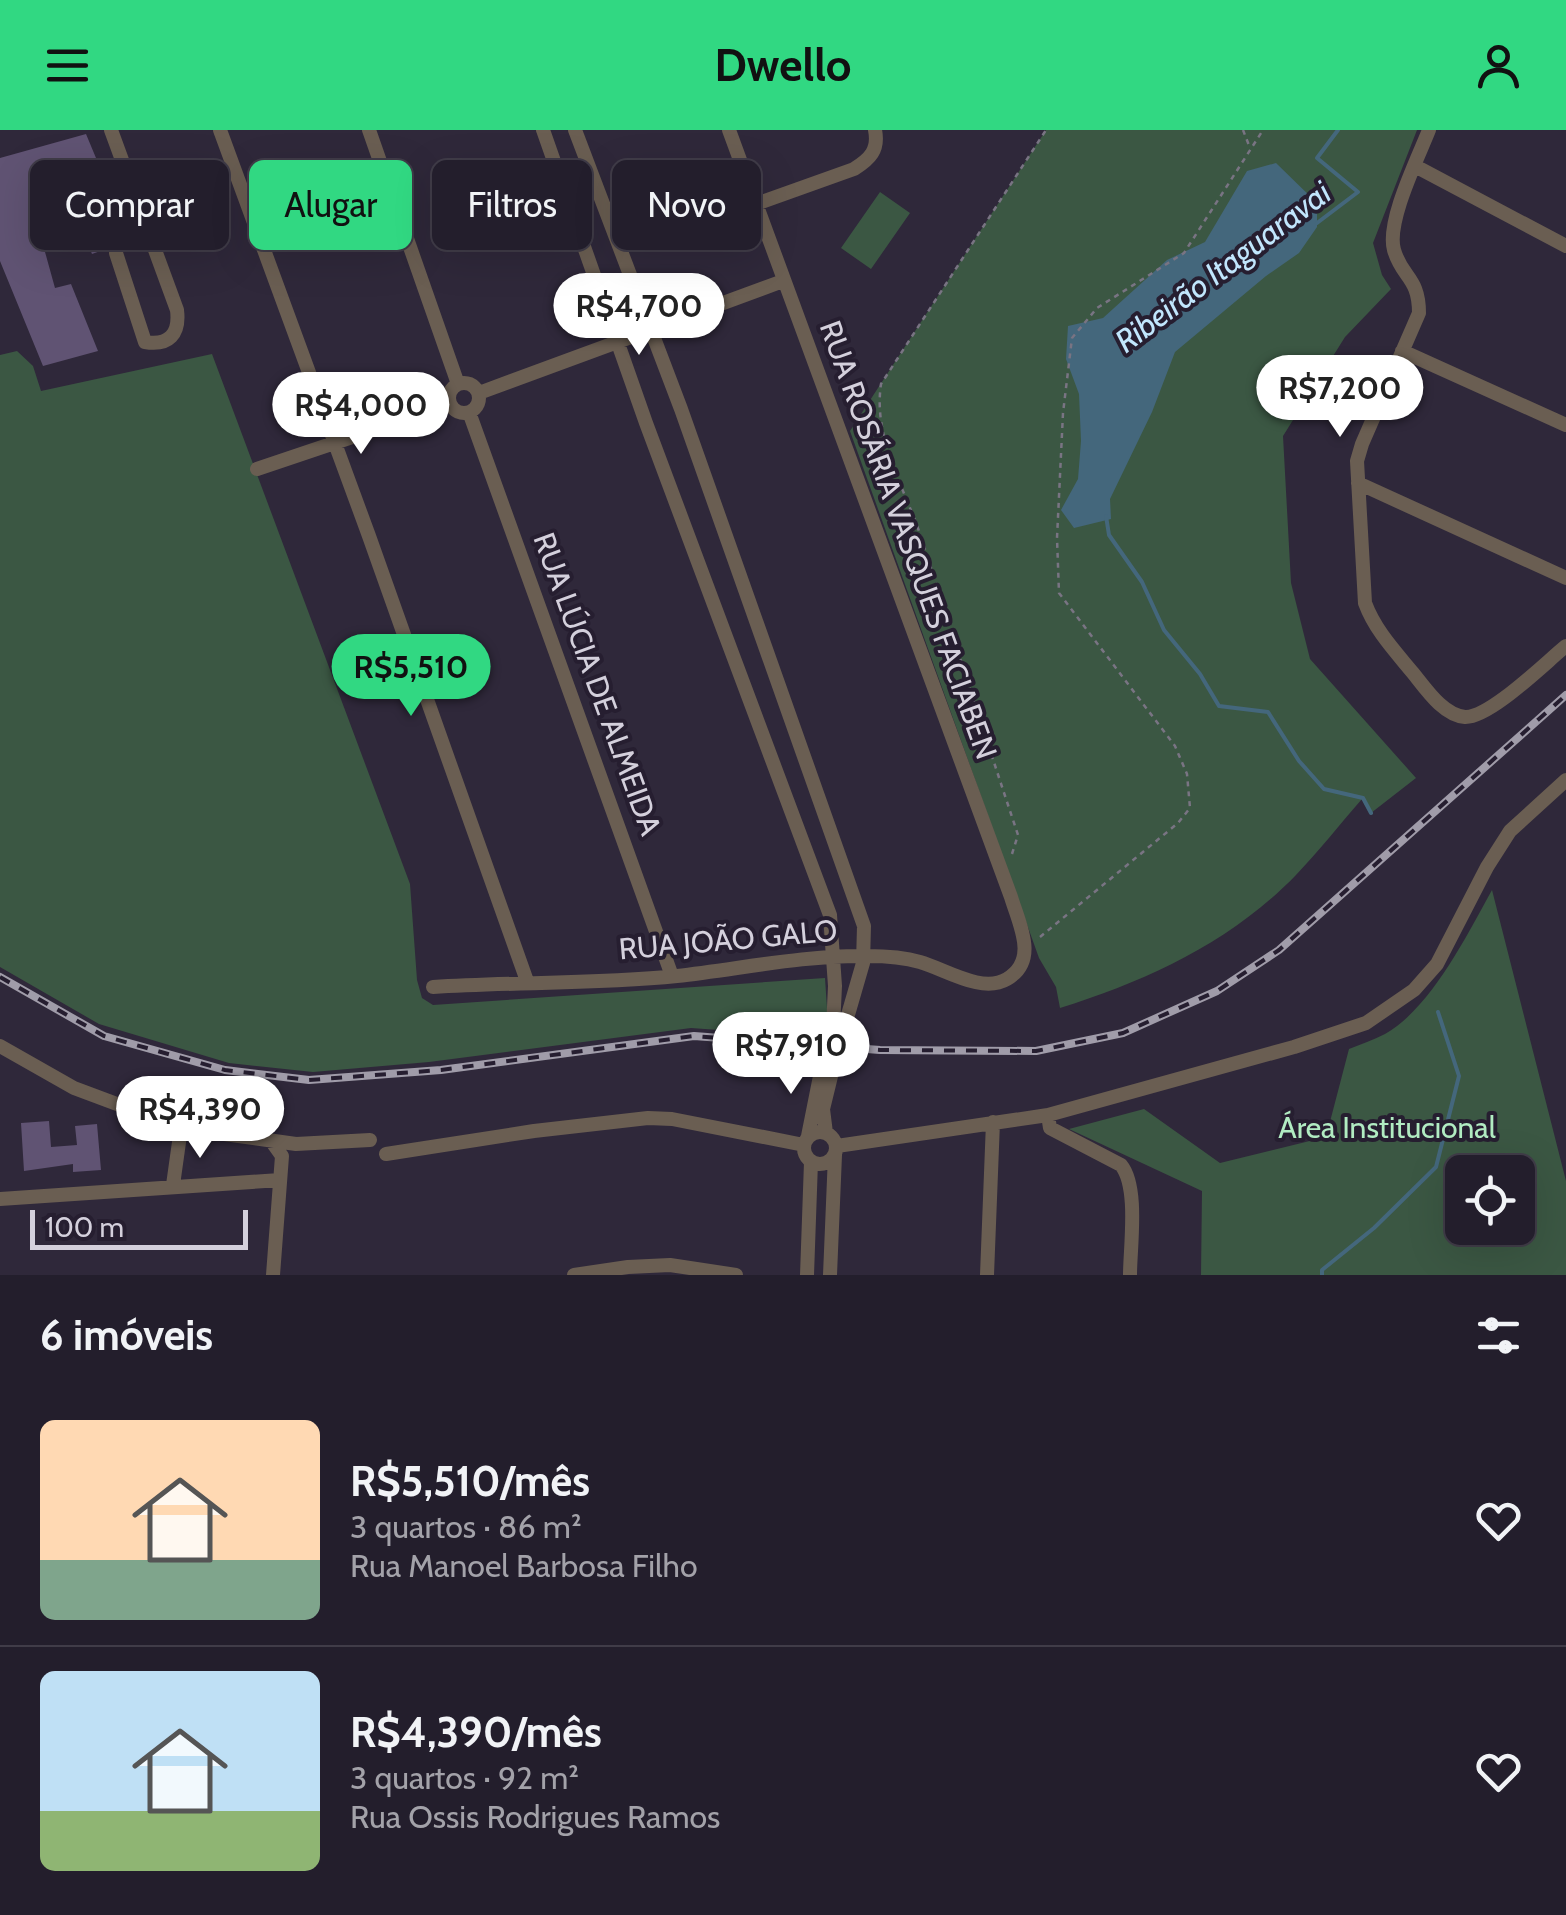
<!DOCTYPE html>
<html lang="pt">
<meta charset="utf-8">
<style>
body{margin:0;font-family:Cabin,sans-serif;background:#2f2b38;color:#f1f3f6;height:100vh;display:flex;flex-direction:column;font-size:38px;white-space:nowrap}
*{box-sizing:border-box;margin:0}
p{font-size:32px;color:#a3a2a9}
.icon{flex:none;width:55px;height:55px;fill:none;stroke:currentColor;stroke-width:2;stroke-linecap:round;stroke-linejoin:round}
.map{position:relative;height:1145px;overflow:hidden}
.side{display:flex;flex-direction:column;background:#231e2c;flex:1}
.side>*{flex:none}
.banner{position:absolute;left:30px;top:30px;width:1000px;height:90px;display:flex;gap:20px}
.controls{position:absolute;left:1445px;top:1025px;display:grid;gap:20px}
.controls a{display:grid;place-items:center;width:90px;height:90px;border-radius:15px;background:#231e2c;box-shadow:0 10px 40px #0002,0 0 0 2px #403c48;font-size:50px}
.scale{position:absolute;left:30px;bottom:25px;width:218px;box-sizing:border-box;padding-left:10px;border:5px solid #d4d0dc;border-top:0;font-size:28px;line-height:35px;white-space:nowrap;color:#d4d0dc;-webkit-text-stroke:8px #261e30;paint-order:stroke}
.price{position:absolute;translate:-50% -85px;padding:0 22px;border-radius:35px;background:#fff;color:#222;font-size:32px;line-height:65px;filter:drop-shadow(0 2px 5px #0008)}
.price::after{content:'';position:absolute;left:50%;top:60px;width:30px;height:22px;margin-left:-15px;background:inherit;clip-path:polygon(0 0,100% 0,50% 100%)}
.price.on{background:#31d882;color:#111}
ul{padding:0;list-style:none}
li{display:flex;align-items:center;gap:30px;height:250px;padding:0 40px}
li+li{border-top:2px solid #403c48}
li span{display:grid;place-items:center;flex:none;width:280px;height:200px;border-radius:15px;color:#555}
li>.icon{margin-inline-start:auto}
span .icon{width:120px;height:120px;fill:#fffc;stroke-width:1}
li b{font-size:42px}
h2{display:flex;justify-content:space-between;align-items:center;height:120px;padding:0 40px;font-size:42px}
.pill{padding:0 35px;border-radius:15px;background:#231e2c;box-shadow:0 10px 40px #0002,0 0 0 2px #403c48;font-size:35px;line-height:90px}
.pill.on{background:#31d882;color:#111}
header{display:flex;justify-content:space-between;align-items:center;height:130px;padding:0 40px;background:#31d882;color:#111;font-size:45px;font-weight:700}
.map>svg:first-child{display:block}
.green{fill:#3b5743;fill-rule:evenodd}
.water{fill:#44677c}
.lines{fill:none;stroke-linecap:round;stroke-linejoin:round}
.stream{stroke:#44677c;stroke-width:4}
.building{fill:#605373}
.path{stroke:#797483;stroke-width:2.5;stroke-dasharray:5 5;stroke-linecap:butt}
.minor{stroke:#6a5e52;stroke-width:14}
.rail-casing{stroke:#a09ca9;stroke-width:8}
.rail{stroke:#261e30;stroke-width:4;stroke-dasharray:11;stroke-linecap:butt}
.minor-bridge{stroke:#6a5e52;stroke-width:14}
.labels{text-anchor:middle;stroke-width:8;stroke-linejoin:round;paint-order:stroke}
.street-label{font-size:30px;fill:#d4d0dc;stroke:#261e30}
.park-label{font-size:30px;fill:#b1ecc2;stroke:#261e30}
.water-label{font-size:32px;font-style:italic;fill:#c1e6fd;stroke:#261e30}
</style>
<header><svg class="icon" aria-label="menu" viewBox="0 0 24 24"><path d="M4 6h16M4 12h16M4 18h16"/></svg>Dwello<svg class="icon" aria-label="person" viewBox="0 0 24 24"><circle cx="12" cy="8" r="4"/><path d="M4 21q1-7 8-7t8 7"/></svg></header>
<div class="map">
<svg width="1566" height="1145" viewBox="0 0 1566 1145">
<rect width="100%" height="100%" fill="#2f283a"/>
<path class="green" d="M1046,0H1417L1373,113L1382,145L1391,159L1345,207L1283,306L1291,453L1310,529L1416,648L1371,683L1362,669C1340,694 1319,721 1296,745C1231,812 1147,851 1060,878L1056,857L1039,828L850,301Z
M880,62L910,83L871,139L841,118Z
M17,221L33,236L41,261L212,224L410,754L417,850L422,868L433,875L825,848L828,893L818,907L691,898L429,932L313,942L229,933L99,894L0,837V225Z
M1492,760L1566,1051V1145H1201L1202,1061L1069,999L1144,979L1220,1033L1326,1007L1349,919C1361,914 1373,910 1385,904C1431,878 1467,805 1492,760ZM1462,1042H1518V1098H1462Z"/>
<path class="water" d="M1276,33L1317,73V97L1299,123L1266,146L1175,222L1152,282L1110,369L1111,389L1074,398L1061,380L1078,349L1081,311L1079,264L1066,229L1068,196L1103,188L1167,130L1205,112L1247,41Z"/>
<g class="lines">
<path class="stream" d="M1317,93L1358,62L1317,28L1338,0
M1106,386L1109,405L1142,452L1164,500L1200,544L1219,576L1268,582L1299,631L1324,659L1363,668L1371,683
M1322,1145V1140L1374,1098L1436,1037L1459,946L1438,882"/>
</g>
<path class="building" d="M86,4L101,40L72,49L80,80L37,93L55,158L71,154L98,221L43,236L0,131V28Z
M120,72L134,111L114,113L106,119L92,124L78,89Z
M49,991L51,1017L77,1015L75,996L97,994L101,1040L73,1042V1034L24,1041L21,993Z"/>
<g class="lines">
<path class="path" d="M1243,0L1250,18
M1012,724L1018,705C985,606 953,506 921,407C904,356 873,309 881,254L1046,0
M1040,807L1178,693L1190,678L1187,644L1175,616L1059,463L1057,408L1063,283L1072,208L1097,178L1184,123L1263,0"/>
<path class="minor" d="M111,0L177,180C180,204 169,216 145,212L116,123
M220,0L369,406L527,851
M369,0L458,254
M543,0L646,293L830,785L835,856L833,898
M575,0L681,279L864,796L863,833L843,902
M1429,0C1418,28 1386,92 1394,120C1402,148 1419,147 1419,183L1362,314L1357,331L1365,473C1375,500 1394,520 1413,543C1426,559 1443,585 1465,587C1490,588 1546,532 1566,516
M1415,36L1566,116
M756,74L854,39C870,29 879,20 875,0
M1402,221L1566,295
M449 268a15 15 0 1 1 30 0a15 15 0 1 1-30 0Z
M479,263L783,151
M469,282L672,846
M257,339L450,274
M1358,353L1566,448
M433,857C514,852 597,854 677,846C740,839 804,825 867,826C885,826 903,827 920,832C945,839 982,864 1007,849C1039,830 1019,794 1011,767L729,0
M0,916L74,958L181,998L296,1014L370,1010
M1048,985L1050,998L1121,1035C1139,1057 1130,1117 1130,1145
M804 1018a16 16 0 1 1 32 0a16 16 0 1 1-32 0Z
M826,1003L823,979L833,938
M808,1006L822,936
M272,1012L282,1026L273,1145
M837,1016L1048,985L1294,917L1366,893L1414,860L1437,834L1487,737L1510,701L1566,650
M386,1024L534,1001L648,988L672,989L804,1015
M173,1055L181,998
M0,1069L280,1050
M574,1145L628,1137L670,1135L736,1145
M807,1145L811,1032
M830,1145L835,1025
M987,1145L993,992"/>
<g class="rail-casing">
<path id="rail" d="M0,847L104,906L225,940L309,950L441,940L694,906L880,920L1036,921L1123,903L1217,861L1279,820L1566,565"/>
</g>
<use href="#rail" class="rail"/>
<path class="minor-bridge" d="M822,936L833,898
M833,938L843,902"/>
</g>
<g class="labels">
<g class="street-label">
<text transform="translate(908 410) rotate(70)" y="10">RUA ROSÁRIA VASQUES FACIABEN</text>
<text transform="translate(597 554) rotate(70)" y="10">RUA LÚCIA DE ALMEIDA</text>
<text transform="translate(728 810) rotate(-5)" y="10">RUA JOÃO GALO</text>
</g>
<g class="park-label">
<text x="1387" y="1008">Área Institucional</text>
</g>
<g class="water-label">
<text transform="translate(1223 137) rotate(-37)" y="11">Ribeirão Itaguaravai</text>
</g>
</g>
</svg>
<div class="controls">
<a><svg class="icon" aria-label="locate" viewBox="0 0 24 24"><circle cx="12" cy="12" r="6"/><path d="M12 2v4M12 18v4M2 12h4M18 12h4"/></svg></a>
</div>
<div class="scale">100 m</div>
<b class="price" style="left:639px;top:228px">R$4,700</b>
<b class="price" style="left:1340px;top:310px">R$7,200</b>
<b class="price" style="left:361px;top:327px">R$4,000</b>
<b class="price on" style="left:411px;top:589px">R$5,510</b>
<b class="price" style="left:791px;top:967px">R$7,910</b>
<b class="price" style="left:200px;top:1031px">R$4,390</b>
<div class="banner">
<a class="pill">Comprar</a>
<a class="pill on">Alugar</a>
<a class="pill">Filtros</a>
<a class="pill">Novo</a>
</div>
</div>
<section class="side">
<h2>6 imóveis<svg class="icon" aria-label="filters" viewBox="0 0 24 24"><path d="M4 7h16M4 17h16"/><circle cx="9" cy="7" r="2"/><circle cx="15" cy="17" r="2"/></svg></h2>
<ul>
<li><span style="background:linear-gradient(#ffd9b3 70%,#7fa58c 0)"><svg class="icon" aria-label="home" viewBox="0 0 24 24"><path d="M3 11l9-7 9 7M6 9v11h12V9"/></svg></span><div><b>R$5,510/mês</b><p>3 quartos · 86 m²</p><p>Rua Manoel Barbosa Filho</p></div><svg class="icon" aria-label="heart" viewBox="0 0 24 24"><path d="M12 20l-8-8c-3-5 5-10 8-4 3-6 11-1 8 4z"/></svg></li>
<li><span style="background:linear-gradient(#bfe0f5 70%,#8fb573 0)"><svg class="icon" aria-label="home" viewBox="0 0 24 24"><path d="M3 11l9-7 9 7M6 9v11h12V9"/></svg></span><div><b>R$4,390/mês</b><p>3 quartos · 92 m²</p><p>Rua Ossis Rodrigues Ramos</p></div><svg class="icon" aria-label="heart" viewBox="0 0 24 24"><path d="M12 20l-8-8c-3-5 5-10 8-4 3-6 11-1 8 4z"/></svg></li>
</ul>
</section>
